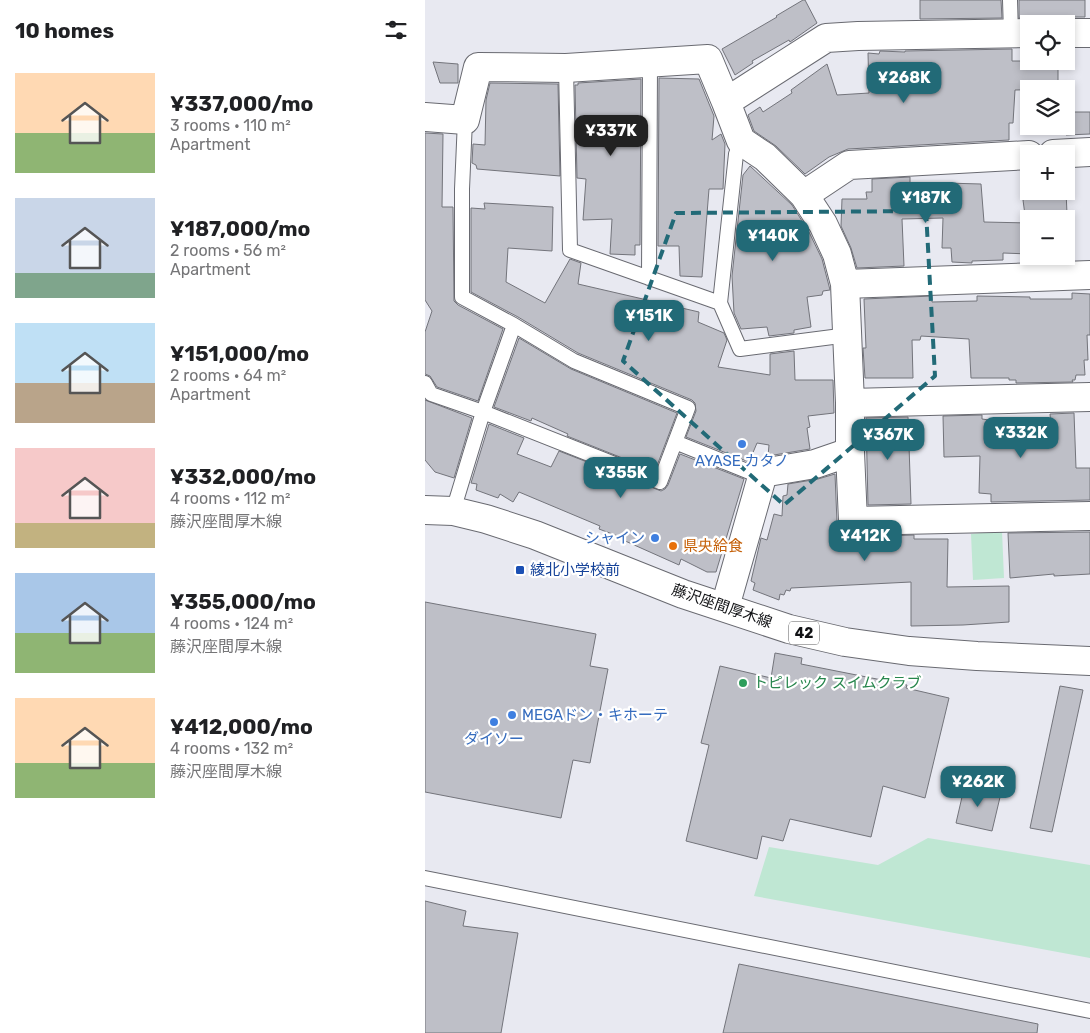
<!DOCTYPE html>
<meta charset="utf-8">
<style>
body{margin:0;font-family:Rubik,"Noto Sans JP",sans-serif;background:#f6f6f6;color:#202124;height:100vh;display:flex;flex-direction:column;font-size:19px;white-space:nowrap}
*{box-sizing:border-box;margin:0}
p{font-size:16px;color:#757577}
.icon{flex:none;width:28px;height:28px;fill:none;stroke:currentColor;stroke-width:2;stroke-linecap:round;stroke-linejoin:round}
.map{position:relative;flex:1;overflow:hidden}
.drawer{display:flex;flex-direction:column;background:#fff;width:425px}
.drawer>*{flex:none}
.tools{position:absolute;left:595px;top:15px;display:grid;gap:10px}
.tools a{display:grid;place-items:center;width:55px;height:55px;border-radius:0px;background:#fff;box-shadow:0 2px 8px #0003;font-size:25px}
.price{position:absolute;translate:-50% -42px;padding:0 11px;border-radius:10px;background:#226a77;color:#fff;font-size:16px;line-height:32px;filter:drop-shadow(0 1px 2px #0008)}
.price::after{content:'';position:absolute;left:50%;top:30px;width:15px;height:11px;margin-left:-8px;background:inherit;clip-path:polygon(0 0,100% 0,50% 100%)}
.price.selected{background:#222;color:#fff}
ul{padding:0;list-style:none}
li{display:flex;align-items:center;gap:15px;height:125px;padding:0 15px}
li span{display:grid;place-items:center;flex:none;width:140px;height:100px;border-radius:0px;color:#555}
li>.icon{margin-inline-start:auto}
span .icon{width:60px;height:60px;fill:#fffc;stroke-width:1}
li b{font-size:21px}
h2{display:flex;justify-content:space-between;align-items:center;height:60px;padding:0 15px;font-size:21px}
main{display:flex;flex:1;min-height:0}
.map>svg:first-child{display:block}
.green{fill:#bfe7d3}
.building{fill:#bebfc7;stroke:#73747b}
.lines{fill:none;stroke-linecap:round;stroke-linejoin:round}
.service-casing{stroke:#696a71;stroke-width:16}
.minor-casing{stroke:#696a71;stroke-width:30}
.primary-casing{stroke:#696a71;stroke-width:30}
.service{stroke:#fff;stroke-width:14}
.minor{stroke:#fff;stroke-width:28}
.primary{stroke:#fff;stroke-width:28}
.marked{fill:none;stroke:#226a77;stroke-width:4;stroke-dasharray:10 6;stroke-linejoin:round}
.shop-dot{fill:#3f7fe0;stroke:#fff;stroke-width:2}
.food-dot{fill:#e8710a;stroke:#fff;stroke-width:2}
.transit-dot{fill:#1a4fb4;stroke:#fff;stroke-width:2}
.leisure-dot{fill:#2e9e5b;stroke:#fff;stroke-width:2}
.labels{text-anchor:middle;stroke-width:4.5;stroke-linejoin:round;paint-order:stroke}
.shield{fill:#fff;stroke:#58595b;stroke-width:1}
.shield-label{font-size:14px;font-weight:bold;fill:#111215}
.shop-label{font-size:15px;fill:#366cbe;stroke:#fff}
.food-label{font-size:15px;fill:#c56008;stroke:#fff;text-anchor:start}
.transit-label{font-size:15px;fill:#164399;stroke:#fff;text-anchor:start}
.street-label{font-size:15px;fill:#111215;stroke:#fff}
.leisure-label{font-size:15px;fill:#27864d;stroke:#fff;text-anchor:start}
</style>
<main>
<section class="drawer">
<h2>10 homes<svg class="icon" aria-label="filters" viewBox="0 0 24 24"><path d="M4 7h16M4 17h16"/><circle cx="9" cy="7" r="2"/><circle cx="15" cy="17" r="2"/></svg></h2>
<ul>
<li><span style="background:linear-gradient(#ffd9b3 60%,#8fb573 0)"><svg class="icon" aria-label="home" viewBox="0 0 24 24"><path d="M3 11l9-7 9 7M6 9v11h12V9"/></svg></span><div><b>¥337,000/mo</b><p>3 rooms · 110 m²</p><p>Apartment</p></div></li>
<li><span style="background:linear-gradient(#c9d6e8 75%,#7fa58c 0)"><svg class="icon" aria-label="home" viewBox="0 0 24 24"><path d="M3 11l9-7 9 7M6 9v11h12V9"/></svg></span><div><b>¥187,000/mo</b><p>2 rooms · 56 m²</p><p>Apartment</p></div></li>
<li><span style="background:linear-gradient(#bfe0f5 60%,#b9a48a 0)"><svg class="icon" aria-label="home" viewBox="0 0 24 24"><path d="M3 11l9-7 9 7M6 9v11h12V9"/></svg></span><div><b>¥151,000/mo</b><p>2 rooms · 64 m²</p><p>Apartment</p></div></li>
<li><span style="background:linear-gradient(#f6c9c9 75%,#c2b280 0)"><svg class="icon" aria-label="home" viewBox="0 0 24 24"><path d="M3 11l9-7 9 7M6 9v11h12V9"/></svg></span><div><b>¥332,000/mo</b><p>4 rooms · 112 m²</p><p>藤沢座間厚木線</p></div></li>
<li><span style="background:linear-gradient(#a9c7e8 60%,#8fb573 0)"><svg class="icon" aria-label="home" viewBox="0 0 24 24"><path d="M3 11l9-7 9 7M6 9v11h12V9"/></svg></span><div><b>¥355,000/mo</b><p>4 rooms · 124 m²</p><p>藤沢座間厚木線</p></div></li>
<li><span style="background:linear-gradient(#ffd9b3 65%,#8fb573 0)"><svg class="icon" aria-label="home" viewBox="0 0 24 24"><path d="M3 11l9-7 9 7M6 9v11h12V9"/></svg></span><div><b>¥412,000/mo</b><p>4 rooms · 132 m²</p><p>藤沢座間厚木線</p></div></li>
</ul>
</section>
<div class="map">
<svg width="665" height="1033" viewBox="0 0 665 1033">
<rect width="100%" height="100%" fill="#e8e9f1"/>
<path class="green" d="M577,531L579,578L548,580L546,534Z
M503,838L665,865V958L329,896L344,847L453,865Z"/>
<path class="building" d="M378,0H380L392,23L365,42L364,40L327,61L328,63L310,75L297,49L352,17L351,16Z
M495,0H576L577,18L495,19Z
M594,0H660V17H641L632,21L616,23L611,19L594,18Z
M587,49V61H633V89L590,90L588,123H584V140L423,149L404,157L380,174L351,146L329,131L323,115L335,107L338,112L367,93L366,90L402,64L412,95L444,93L443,53L454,54L455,51L480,52V51Z
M8,62L33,64V83H15Z
M234,78L274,79L289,116L287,140L296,134L300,144L298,189H284L277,277L255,276L254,246H233Z
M216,79L215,245H210V255L185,254L187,219L158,220L161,179L152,178L150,85H153V83Z
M65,83L133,84L135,176L52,169L51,165L47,163L48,144L60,145L61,100Z
M641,112H665V134L641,135Z
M0,133L18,134L17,207H28L29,301L33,305L78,329L53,401L12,387L5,376L0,374V332L7,311L0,300Z
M325,166L367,205L384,232L397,259L404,286L405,290L398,291L397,295L382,297L386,327L369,330V333L344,336L342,327L316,329L309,313L307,276L318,175Z
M485,177V189H520V183L556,184L559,222L604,223V254L578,253V260L547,261V263L527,262L526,248H517L518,218L477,219L479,266L432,268L426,248L416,226L417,199H442L441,192H447V179Z
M602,191H641L642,214L600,215L598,200L602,198Z
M59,203L128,207L127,251L83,248L81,282L120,303L145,259L156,263L153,284L274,312L273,322L299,333L302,340L293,367L345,375V354L369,351L370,380H408L409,413L383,416L385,427L382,428L385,449L343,456L344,445L332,443L324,462L261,437L271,411L270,403L267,400L153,353L93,317L46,292V208L60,209Z
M647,293L665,294V335H662L663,360H659L660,375H651L650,380H647L648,382L591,383V380H584V378H546L544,339L496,336L495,340H487L488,378H440L438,348H441L439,299L507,296V302L552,301V296L605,297V299H647Z
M94,338L146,369L252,413L230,471L142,436L143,434L107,418L106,421L69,407Z
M0,400L47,418L29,478L10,472L0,460Z
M649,413L651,468H665V500L566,502V494L554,493L555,456L519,457L518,416L557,415V419L564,420V429L626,426L625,414Z
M483,417L486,504L443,505L441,418Z
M64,424L99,438L92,454L126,467L134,451L236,491L240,489L243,485L255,454L319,479L291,572H282L256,559L254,565L198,540V538L174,529L175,526L94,492L88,502L75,494L73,498L51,490L52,484L46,483Z
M410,474L412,522L415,529L420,534L428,537L489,535V539H523L522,587L584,586V622L538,625L486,626V582L366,588L365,591L361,590L359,595L355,594L354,600L328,590L330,583L326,581L336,538L342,540L349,514L357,516L358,496L362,495L363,484L393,479Z
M665,532V574L629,576V574L585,578L583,533Z
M0,602L171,634L165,666L183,669L165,763L148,760L136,818L0,792Z
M350,653L377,658L376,664L482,685L481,688L524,698L500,798L458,786L446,837L365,819L358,841L337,836L332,859L261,841L284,745L276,743L295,666L346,678Z
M635,686L658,690L627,832L605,828Z
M540,784L576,793L567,831L531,823Z
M0,901L41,911L38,926L93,933L76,1033H0Z
M314,964L613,1024L612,1033H298Z"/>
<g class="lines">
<g class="service-casing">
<path id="service" d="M585,0L586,33
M141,68L145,250L295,303
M316,141L311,154L295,303L315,349L423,335
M224,278L225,64
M0,383L6,394L58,412L235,482L263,408L149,361L89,325L37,297V189L40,120
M250,442L337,477
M28,511L58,412L89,325
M0,878L665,1011"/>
</g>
<g class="minor-casing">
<path id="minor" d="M641,33H665
M301,102L401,38L433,36L604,33
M0,117L40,120L53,67L141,68L283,59L301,102L316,141L340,157L379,195L398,224L412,254L420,284L425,403V452L390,464L343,472L337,477L300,607
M628,154L665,152
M379,195L424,165L604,155
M420,284L665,275
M425,403L665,397
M425,452L428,521L665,516"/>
</g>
<g class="primary-casing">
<path id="primary" d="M0,510L28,511L61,519L110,535L258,594L364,629L420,642L484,651L552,656L665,661"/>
</g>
<use href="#service" class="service"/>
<use href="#minor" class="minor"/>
<use href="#primary" class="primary"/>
</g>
<path class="marked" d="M501,211L510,376L359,505L198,361L251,213Z"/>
<g class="shop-dot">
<circle cx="317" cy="444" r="5"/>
<circle cx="230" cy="538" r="5"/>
<circle cx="87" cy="715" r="5"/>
<circle cx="69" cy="722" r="5"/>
</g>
<circle class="food-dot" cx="248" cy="546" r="5"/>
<rect class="transit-dot" x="90" y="565" width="10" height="10" rx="2.5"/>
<circle class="leisure-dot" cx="318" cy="683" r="5"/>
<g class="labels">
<rect class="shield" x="364" y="621.5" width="30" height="23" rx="4"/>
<g class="shield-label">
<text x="379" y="638">42</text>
</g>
<g class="shop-label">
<text x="317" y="466">AYASE カタノ</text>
<text x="220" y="543" text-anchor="end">シャイン</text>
<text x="97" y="720" text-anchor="start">MEGAドン・キホーテ</text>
<text x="69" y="744">ダイソー</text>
</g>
<g class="food-label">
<text x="258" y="551">県央給食</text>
</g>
<g class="transit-label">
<text x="105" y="575">綾北小学校前</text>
</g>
<g class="street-label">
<text transform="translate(297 606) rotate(19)" y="5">藤沢座間厚木線</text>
</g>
<g class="leisure-label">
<text x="328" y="688">トピレック スイムクラブ</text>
</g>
</g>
</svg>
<div class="tools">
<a><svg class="icon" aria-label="locate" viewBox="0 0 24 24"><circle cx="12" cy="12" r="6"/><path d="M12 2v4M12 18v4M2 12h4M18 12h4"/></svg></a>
<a><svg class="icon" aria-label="layers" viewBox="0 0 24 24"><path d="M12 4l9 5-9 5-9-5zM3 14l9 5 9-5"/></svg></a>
<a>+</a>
<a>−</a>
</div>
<b class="price" style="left:479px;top:104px">¥268K</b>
<b class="price selected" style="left:186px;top:157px">¥337K</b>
<b class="price" style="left:501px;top:224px">¥187K</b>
<b class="price" style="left:348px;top:262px">¥140K</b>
<b class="price" style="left:224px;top:342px">¥151K</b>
<b class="price" style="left:596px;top:459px">¥332K</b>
<b class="price" style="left:463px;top:461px">¥367K</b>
<b class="price" style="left:196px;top:499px">¥355K</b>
<b class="price" style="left:440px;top:562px">¥412K</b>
<b class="price" style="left:553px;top:808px">¥262K</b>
</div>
</main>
